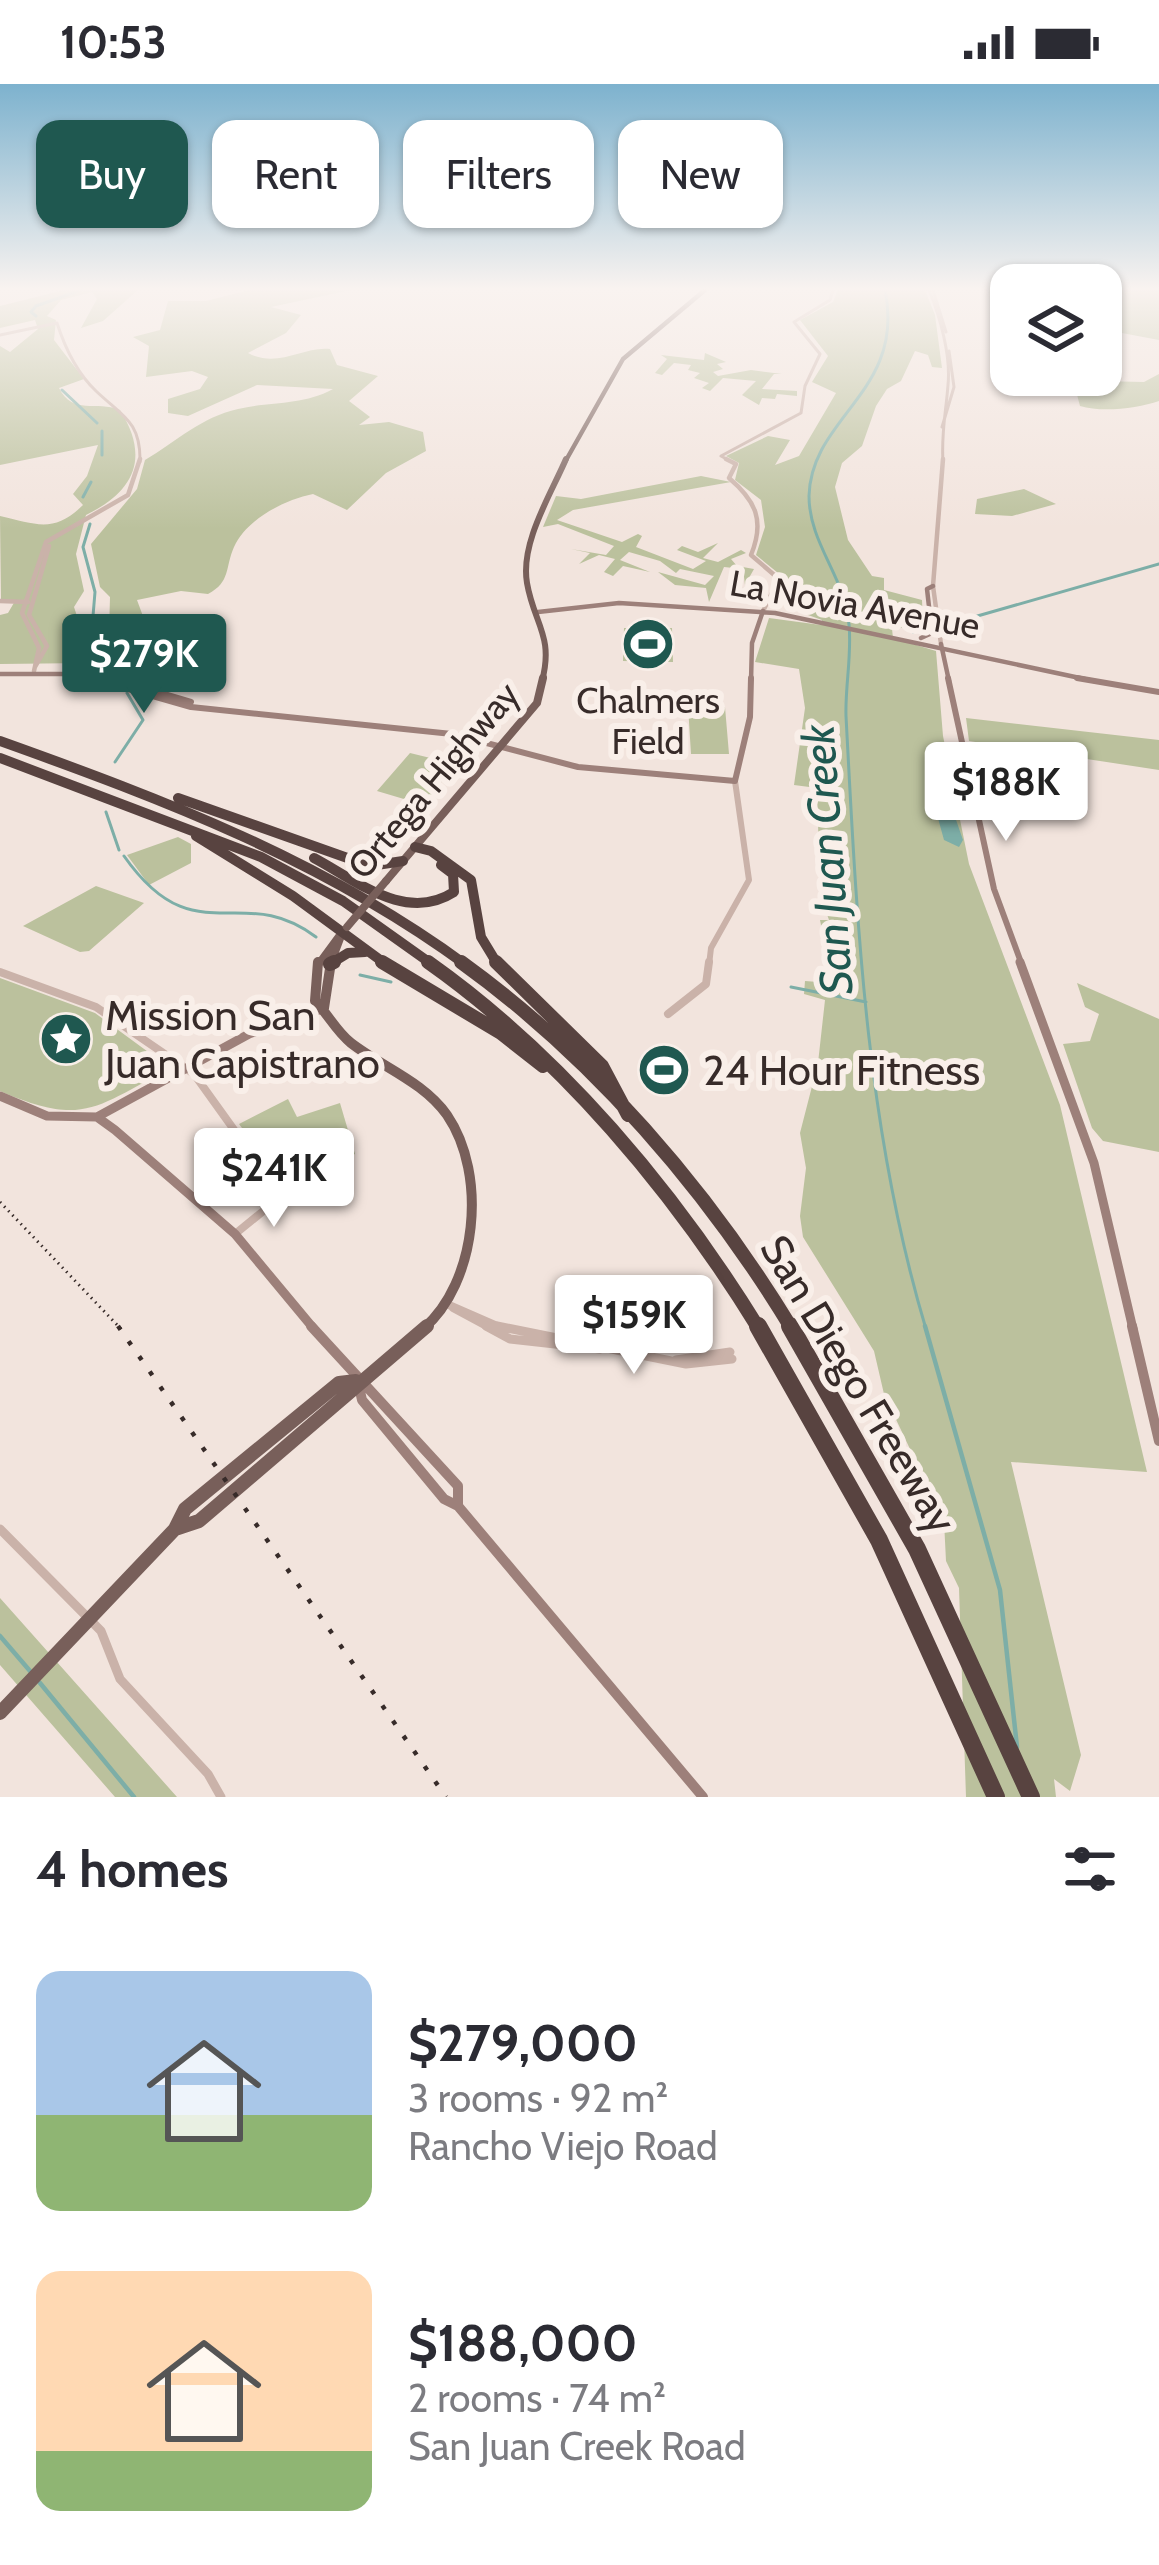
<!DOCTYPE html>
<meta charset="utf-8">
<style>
body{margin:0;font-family:Cabin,sans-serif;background:#f7f7f7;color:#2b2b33;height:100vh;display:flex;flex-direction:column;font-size:45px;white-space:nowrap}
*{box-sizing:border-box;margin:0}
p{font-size:39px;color:#7c7c81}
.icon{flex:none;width:66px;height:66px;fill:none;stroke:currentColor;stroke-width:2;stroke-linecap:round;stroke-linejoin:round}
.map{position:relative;height:1713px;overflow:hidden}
.drawer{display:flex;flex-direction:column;background:#fff;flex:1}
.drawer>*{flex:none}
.banner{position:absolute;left:36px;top:36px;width:1089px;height:108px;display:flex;gap:24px}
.tools{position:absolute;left:990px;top:180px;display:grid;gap:24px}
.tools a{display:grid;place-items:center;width:132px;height:132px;border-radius:24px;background:#fff;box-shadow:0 3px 9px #0004;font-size:60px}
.price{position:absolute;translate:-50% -102px;padding:0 27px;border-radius:12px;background:#fff;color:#222;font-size:39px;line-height:78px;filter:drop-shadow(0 3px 6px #0008)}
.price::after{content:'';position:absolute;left:50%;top:72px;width:36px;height:27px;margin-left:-18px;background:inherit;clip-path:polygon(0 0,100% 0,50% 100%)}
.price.on{background:#1f5850;color:#fff}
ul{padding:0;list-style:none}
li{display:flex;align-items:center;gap:36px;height:300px;padding:0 36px}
li span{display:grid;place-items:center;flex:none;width:336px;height:240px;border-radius:24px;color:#555}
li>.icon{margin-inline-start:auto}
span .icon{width:144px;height:144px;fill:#fffc;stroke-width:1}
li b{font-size:51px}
h2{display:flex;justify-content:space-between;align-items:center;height:144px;padding:0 36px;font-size:51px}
.tag{padding:0 42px;border-radius:24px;background:#fff;box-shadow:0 3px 9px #0004;font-size:42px;line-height:108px}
.tag.on{background:#1f5850;color:#fff}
.status{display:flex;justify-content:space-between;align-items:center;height:84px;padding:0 60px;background:#fff;direction:ltr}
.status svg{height:33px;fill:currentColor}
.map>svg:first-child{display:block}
.green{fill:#bbc19d}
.water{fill:#7daea7}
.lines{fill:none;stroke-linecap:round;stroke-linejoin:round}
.stream-far1{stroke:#7daea7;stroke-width:3}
.stream{stroke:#7daea7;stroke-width:4.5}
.tertiary-far4{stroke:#cab2a9;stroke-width:3}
.tertiary-far3{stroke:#cab2a9;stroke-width:4.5}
.tertiary-far2{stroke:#cab2a9;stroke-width:6}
.tertiary-far1{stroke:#cab2a9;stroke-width:8}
.tertiary{stroke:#cab2a9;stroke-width:9}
.secondary-far3{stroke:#9d807a;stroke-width:4.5}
.secondary-far2{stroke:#9d807a;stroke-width:6}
.secondary-far1{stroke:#9d807a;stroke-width:9}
.secondary{stroke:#9d807a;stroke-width:10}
.primary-far4{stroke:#785f5a;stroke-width:4.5}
.primary-far3{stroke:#785f5a;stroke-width:6}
.primary-far2{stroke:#785f5a;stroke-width:8}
.primary-far1{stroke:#785f5a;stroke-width:10}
.primary{stroke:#785f5a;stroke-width:14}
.motorway-far2{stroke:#584340;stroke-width:10}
.motorway-far1{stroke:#584340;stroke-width:14}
.motorway{stroke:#584340;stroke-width:18}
.rail-far1{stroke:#372b29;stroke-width:3;stroke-dasharray:1.5 4.5;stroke-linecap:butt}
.rail{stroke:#372b29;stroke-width:4.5;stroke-dasharray:4.5 14;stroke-linecap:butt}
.primary-bridge{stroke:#785f5a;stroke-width:8}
.labels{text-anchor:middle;stroke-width:12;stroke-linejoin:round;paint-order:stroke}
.far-street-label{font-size:36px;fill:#372b29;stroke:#f9efe9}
.far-poi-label{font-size:36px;fill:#372b29;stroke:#f9efe9}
.poi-label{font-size:42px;fill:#372b29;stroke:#f9efe9;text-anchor:start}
.street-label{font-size:42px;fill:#372b29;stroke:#f9efe9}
.water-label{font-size:45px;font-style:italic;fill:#1f5850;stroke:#f9efe9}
</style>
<div class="status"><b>10:53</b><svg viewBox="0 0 49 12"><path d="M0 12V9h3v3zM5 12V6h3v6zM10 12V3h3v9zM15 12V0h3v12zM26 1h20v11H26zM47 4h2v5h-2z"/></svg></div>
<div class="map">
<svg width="1159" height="1713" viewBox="0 0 1159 1713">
<rect width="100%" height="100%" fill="#f2e4dd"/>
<path class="green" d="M64,206H138L103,237L81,244L97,215L92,208L61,216L47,232L56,236L54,256L84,295L59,304C73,332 96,316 120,326C151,375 133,408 86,431L76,470L84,507L74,523L82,547L104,569L88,579L0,580V531L8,529L15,517L1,516L0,432C36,440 54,450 83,421L73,410L87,392L98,361L0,381V262L10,268L38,245L35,236L0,244V222Z
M249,206H351L271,223L301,231L286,249L248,269C278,285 303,262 330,265L337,281L378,292L349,317L370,333L359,341L389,338L423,348L426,367L386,389L347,426L313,410C284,416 247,435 234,463C225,483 231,498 208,510L181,507L137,516L154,562L165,573L129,586L134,594L108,588L110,513L100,503L91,460L137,405L145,376C176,358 201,333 238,325C271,317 302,322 333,305L257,301L188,332L168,329V315L200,305L208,293L192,287L146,293L149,262L133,253L160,246L168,217H206Z
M838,206H925L935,231L942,284L932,283L928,271L915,267L901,297L887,305L876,322L862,362L842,379L835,403L848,456L872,492L884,494V506L922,516L923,541L892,545L893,554L936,567L943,652L969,780L1060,1021L1147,1388L1011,1378L1081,1671L1070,1707L1054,1695L1056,1713H966L959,1504L946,1477L944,1437L884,1310L874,1267L803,1153L800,1132L806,1084L800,1049L818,979L825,916L804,910L805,897L818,898L817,885L830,886L820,836H829L820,810L817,704L794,701L805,624L799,585L755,578L769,534L821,541L822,536L794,526L799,506L756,471L765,443L761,416L735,396L739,379L726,372L768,352L790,356L775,381L799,372L836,309L812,298L828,272L800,236L833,218Z
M1101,206H1159V256L1106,246Z
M705,269L726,278L717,280L723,285L713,288L718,292L751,286L782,290H774L762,305L797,307V312L777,310L775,315L762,314L759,321L742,311L756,297L723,294L710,307L702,304L709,299L694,294L700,289L688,286L691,281L674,279L662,291L655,289L667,275L661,271L704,276Z
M1159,290V317C1138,324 1103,329 1080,322L1076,307L1062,305L1099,297L1144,298Z
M701,392L731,398L573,426L557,436L622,458L638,450L642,452L636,463L693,485L706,477L677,466L682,462L698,468L718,459L703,474L718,478L741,466L746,469L731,475L737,482L754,485L745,501L743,485L724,483L709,518L706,504L675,501L658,488L705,501L714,492L680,485L676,489L660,477L629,468L620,476L650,488L623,482L613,492L604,488L615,475L599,471L579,480L590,469L571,465L606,471L614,462L558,440L543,443L556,412L581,415Z
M1024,405L1056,420L1012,432L975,430L977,415Z
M624,544H672L673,578L623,577Z
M688,622L725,623L729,670H691Z
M966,634L1159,656V686L969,657Z
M410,669L455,680L424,721L377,707Z
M178,753L191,760V779L149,801L127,771Z
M96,802L144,819L89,867L80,868L23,842Z
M0,894L95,929L170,984C95,1024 83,1043 0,1007Z
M1077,899L1159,935V1068L1103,1057L1092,1044L1063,960L1090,957L1099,930L1085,923Z
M288,1015L297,1033L340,1019L355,1070L286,1103L239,1040Z
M0,1514L177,1713H115L0,1581Z"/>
<path class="water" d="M933,677L947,684L946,707L963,756L959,763L944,756L925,687Z"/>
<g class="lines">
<path class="stream-far1" d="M885,206C906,308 811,332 809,412C809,460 846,494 849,541C852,571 845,602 846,632C857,840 866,1045 926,1245
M36,232L31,228L36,222L81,206
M62,306L97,339
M102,347V371
M83,413L91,398
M90,440L83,463L95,508L93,532L97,547L124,574L125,591
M946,541L1159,480
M913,548L928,545
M115,678L143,636L127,609
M106,728L119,766
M124,772C195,873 241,796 316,853
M360,891L391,898
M791,903L866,918"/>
<path class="stream" d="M925,1242L1000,1506L1017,1663
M0,1552L30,1587
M40,1599L134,1713"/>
<path class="tertiary-far4" d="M929,206C940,233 951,271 948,301C946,328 941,349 943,378
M933,206L946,248
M0,251L57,239C65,264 77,289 96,307C122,332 141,337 140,378
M942,343L954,303L949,267
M732,378L721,372L801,329L805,302L820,270L794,238L830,216L833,206"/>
<path class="tertiary-far3" d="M726,375L736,380L729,394C756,417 765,437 751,471L779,495L763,527
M0,517L28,518
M941,560L933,502L943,375
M35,583L47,562L29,531L49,462
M34,587L39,564L22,529L46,458L128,411L140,375"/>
<path class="tertiary-far2" d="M709,881L711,864L749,796L735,697"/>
<path class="tertiary-far1" d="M0,888L96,923L194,990L278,1107L272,1120L235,1150
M668,930L706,900L709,878
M449,1221L504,1245
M453,1224L492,1245"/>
<path class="tertiary" d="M486,1242L510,1255L600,1265
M497,1242L686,1280L732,1275
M676,1276L730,1268
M0,1445L101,1547L120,1595L208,1690L221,1713"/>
<path class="secondary-far3" d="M538,528L619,519L775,529L1094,597
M921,554L932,549L927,505L933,502
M941,560L949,597
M0,590H74L100,597
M108,594L120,597
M751,597L752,559L763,527"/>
<path class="secondary-far2" d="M90,594L191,623L452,650L578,683L735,697L750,633L751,594
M110,594L191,618
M948,594L994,805L1022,881
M1077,594L1159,608"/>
<path class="secondary-far1" d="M1020,878L1094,1079L1133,1245
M0,1012L47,1032L97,1033L115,1046L235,1150L314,1245
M97,1033L249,950L322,925"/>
<path class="secondary" d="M311,1242L458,1402V1422
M1132,1242L1159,1357
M358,1298L362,1316L444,1415L458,1422L703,1713"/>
<path class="primary-far4" d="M565,378L623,275L705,206"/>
<path class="primary-far3" d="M542,597C554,552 534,540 527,499C520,459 551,410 566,375"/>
<path class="primary-far2" d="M386,797L537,619L543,594
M318,881L343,847
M330,881L342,849"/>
<path class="primary-far1" d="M318,878L315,917C328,930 336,947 351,959C382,983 424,998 447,1031C488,1091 477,1199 423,1245
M324,924L331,878"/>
<path class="primary" d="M175,1445L199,1437L427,1242
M0,1629L175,1445L185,1425L339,1299L356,1297"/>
<path class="motorway-far2" d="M0,657C165,716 323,776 466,881
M0,674L261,773L343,817L433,881
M178,714L370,782L403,777
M196,752L293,812L387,881
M415,763L431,767L471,796L481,853L498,881
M314,774C357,797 406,839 454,808L453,790L441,781
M330,880L348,869L365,868"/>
<path class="motorway-far1" d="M382,878L501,949L543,982
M428,878C561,972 674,1107 759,1245
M461,878C594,974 707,1105 792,1245
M496,878L602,982L628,1031
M330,880L334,878"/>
<path class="motorway" d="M758,1242L879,1456L996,1713
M790,1242L917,1465L1031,1713"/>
<path class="rail-far1" d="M0,1118L121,1245"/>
<path class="rail" d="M118,1242L446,1713"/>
<path class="primary-bridge" d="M347,843L386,797"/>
</g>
<linearGradient id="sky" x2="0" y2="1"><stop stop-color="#7db2ce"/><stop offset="0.46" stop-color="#f9f3f0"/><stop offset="1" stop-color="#f9f3f0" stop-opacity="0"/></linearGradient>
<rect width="1159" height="445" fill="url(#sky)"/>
<defs>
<g id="stadium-disc" transform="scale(2.7)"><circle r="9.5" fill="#1f5850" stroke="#f9efe9"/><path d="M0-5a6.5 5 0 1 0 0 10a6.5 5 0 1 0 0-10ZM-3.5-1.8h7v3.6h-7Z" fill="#fff"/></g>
<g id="sight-disc" transform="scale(2.7)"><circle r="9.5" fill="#1f5850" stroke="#f9efe9"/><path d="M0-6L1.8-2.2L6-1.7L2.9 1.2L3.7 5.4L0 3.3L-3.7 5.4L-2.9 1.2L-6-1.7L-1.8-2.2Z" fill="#fff"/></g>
</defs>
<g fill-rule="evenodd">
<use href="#stadium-disc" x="648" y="560"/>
<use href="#sight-disc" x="66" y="955"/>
<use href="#stadium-disc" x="664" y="986"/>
</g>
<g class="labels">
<g class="far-street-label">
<text transform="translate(855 520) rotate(10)" y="13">La Novia Avenue</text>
<text transform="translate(433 696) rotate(-50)" y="13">Ortega Highway</text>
</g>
<g class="far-poi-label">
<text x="648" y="629">Chalmers<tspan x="648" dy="41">Field</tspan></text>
</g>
<g class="poi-label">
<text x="105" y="946">Mission San<tspan x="105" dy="48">Juan Capistrano</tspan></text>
<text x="703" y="1001">24 Hour Fitness</text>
</g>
<g class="street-label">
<text transform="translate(859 1300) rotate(59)" y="15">San Diego Freeway</text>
</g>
<g class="water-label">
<text transform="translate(827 776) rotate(-94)" y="16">San Juan Creek</text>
</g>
</g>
</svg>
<div class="tools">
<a><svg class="icon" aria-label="layers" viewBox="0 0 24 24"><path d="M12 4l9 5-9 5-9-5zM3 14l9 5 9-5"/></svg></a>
</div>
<b class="price on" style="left:144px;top:632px">$279K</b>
<b class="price" style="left:1006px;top:760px">$188K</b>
<b class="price" style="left:274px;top:1146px">$241K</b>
<b class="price" style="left:634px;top:1293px">$159K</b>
<div class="banner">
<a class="tag on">Buy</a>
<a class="tag">Rent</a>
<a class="tag">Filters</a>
<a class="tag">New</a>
</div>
</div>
<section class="drawer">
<h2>4 homes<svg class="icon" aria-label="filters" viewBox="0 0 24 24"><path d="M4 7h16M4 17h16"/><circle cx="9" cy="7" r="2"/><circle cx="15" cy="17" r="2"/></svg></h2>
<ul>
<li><span style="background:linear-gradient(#a9c7e8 60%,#8fb573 0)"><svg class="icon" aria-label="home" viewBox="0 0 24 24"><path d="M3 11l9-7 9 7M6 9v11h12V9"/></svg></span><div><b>$279,000</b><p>3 rooms · 92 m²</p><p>Rancho Viejo Road</p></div></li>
<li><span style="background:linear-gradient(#ffd9b3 75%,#8fb573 0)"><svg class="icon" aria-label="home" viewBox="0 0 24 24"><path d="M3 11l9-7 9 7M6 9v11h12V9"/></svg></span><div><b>$188,000</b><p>2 rooms · 74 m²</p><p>San Juan Creek Road</p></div></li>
</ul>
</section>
